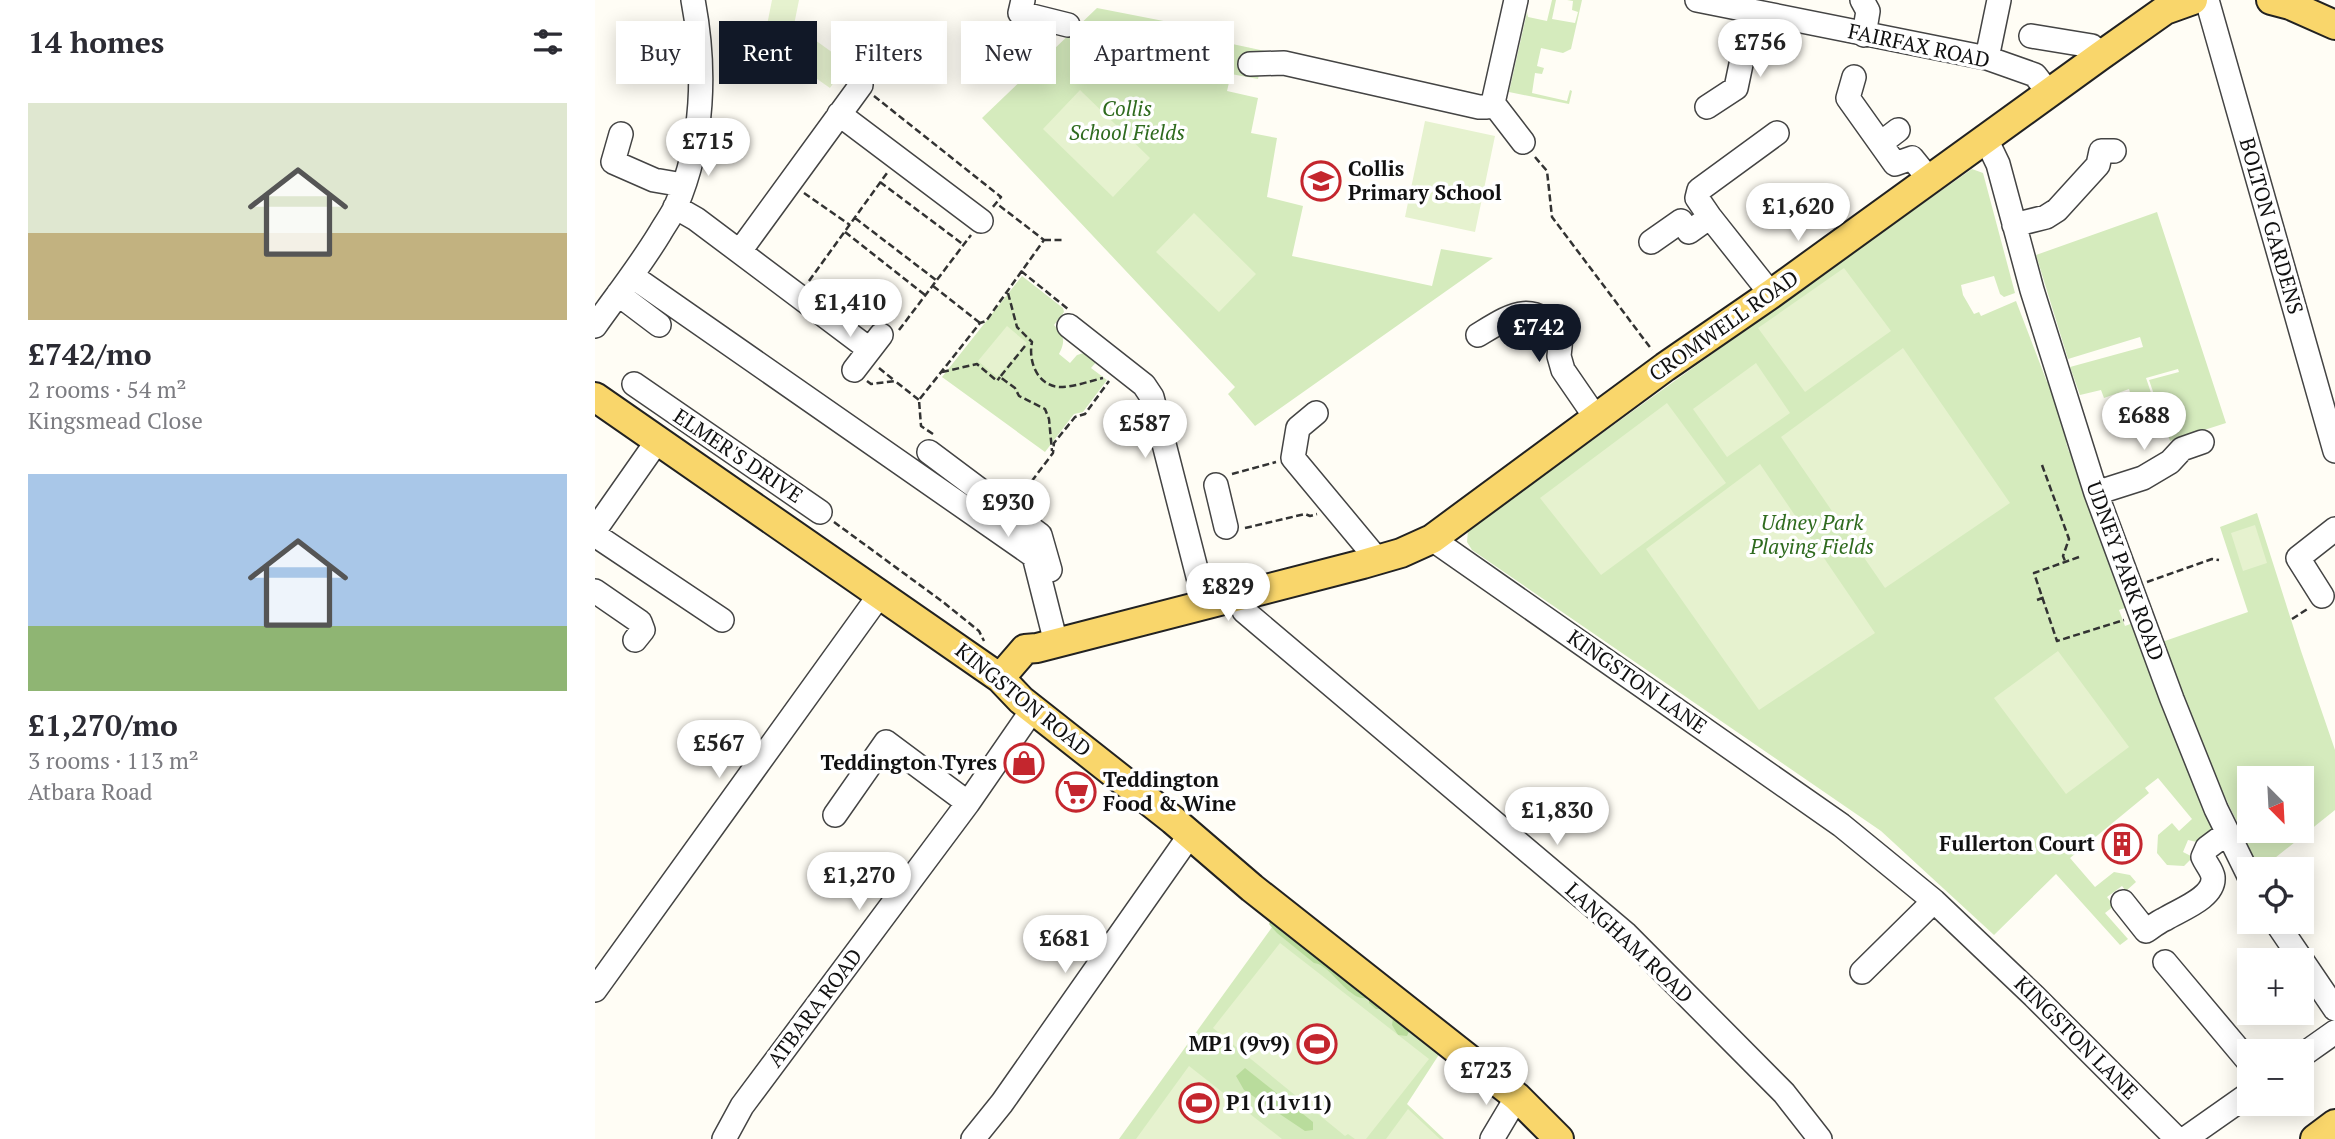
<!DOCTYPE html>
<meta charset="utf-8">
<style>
body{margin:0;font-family:"PT Serif",serif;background:#f2f2f3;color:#2b2b33;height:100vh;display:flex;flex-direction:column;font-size:26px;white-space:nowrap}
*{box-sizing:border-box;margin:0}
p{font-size:23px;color:#7c7c81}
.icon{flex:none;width:38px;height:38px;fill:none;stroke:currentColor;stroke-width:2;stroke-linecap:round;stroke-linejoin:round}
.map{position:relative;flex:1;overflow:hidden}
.drawer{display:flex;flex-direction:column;background:#fff;width:595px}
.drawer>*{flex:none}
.hud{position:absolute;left:21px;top:21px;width:665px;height:63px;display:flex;gap:14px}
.needle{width:46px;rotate:156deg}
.controls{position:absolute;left:1642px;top:766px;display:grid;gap:14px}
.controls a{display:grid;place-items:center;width:77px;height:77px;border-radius:0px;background:#fff;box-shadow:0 4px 18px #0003;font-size:35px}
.price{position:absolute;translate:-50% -60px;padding:0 16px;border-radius:24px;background:#fff;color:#222;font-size:23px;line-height:46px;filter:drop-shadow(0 2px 4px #0008)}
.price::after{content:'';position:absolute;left:50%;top:42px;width:21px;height:16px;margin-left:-10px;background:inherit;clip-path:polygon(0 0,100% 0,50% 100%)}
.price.active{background:#111827;color:#fff}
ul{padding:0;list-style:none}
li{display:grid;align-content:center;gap:14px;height:371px;padding:0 28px}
li span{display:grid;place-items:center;height:217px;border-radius:0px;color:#555}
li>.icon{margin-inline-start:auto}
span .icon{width:126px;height:126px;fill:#fffc;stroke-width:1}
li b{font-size:30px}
h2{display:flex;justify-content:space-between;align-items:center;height:84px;padding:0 28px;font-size:30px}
.chip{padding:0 24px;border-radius:0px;background:#fff;box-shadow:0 4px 18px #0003;font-size:24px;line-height:63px}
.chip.active{background:#111827;color:#fff}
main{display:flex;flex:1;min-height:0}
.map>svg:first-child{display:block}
.green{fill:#d5ebbd;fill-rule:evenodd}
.forest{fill:#b9dc9c}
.pitch{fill:#e6f2cf}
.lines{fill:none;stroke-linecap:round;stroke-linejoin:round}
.minor-casing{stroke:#444;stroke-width:26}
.major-casing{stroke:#222;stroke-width:32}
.path{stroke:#333;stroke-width:2.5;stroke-dasharray:7 3.5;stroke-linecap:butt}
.minor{stroke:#fff;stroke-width:23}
.major{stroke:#f9d66b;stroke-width:28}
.labels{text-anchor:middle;stroke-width:7;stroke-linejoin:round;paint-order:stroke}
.street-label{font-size:21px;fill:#111;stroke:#fff}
.park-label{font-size:21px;font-style:italic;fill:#2f6b1f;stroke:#fff}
.poi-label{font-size:21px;font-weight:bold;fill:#111;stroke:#fff;text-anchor:start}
</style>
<main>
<section class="drawer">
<h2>14 homes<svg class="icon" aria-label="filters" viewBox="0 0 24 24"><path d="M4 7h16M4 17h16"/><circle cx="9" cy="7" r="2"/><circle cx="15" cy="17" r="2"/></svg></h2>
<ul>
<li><span style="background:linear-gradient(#dfe7d0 60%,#c2b280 0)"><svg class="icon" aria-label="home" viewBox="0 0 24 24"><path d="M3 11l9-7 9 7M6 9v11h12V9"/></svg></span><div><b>£742/mo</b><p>2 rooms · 54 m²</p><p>Kingsmead Close</p></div></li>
<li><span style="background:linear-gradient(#a9c7e8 70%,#8fb573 0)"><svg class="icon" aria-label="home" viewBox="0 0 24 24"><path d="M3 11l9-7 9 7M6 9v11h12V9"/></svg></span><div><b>£1,270/mo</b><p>3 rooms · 113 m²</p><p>Atbara Road</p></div></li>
</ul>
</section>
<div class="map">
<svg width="1740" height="1139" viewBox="0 0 1740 1139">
<rect width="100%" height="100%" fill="#fffdf5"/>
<path class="green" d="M957,0H961L957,19L980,23L983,12L977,10L978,1L972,0H987L976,49L968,53L946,48L942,66L949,68L947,74L940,73L937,93L972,101L975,90L977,91L974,104L914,92L932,12L933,17L952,21Z
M502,8L630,33L628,42L670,51L663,79L636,74L632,91L663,98L656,133L682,138L672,197L708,206L697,256L837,286L846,249L898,258L660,426L633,394L640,387L387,118Z
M1377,169L1388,173L1420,293L1409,297L1405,294L1399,276L1366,285L1368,295L1379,314L1384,312L1386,316L1421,301L1452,382L1457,379L1477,440L1471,442L1474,452H1479L1533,607L1524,610L1530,626L1538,623L1622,829L1606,843L1593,840L1588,852L1598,857L1589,866L1572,865L1562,853L1563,835L1577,823L1584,831L1597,819L1563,778L1550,788L1554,793L1475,858L1500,887L1519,872L1535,875L1541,882L1531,891L1527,886L1512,897L1519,906L1510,913L1533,939L1525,945L1461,874L1399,935L1286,831L877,550L872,542L873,530L1246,261Z
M1562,212L1631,423L1575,441L1554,380L1584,372L1583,369L1551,378L1569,431L1550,438L1547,428L1533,432L1532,428L1545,424L1534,389L1509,398L1506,390L1485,395L1475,367L1548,347L1545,337L1473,359L1441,255Z
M427,276L468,308L469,312L459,325C469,335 471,341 464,354L475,363L482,355L492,352L503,360L496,368L512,380L488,412L479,414L450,452L347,377Z
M1662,513L1706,651L1740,750V810L1665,870H1662L1646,830L1610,756L1567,642L1653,612L1625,527ZM1654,779H1706V831H1654Z
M680,923L763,993L845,1053L812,1104L849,1139H524Z"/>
<path class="forest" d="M679,915L815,1029L812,1036L803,1035L797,1025L798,1018L785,1009H781L774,1003V999C768,998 762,998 758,994C745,986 732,964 719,963L682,933L674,924Z
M650,1068L718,1122V1130L710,1131L649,1090L641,1076Z"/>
<path class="pitch" d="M177,0H204L194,50L168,45Z
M220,40L252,63L235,88L202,65Z
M485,90L555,158L518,197L448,129Z
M830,121L900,136L880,232L810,217Z
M599,213L661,274L624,312L561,252Z
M1249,268L1296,331L1210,392L1163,328Z
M412,326L432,343L402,377L383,361Z
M1308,348L1415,503L1290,588L1186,437Z
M1161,363L1195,413L1132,457L1098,409Z
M1072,403L1131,483L1006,575L945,498Z
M1165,464L1280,633L1164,710L1051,549Z
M1660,525L1672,563L1648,571L1636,533Z
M1463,651L1534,747L1471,794L1399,698Z
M685,943L834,1059L771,1139H760L753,1134L750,1136L618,1028Z
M594,1066L687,1139H541Z
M813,1109L845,1139H791Z"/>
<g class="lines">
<g class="minor-casing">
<path id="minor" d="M428,0L425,13L473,25
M921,0L898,103L928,142
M1102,0L1392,58L1440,75L1454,93
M1267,0L1273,11L1269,35
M1612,0L1740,451
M1436,36L1497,46L1505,56
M1392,58L1404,0
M655,64L689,63L884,107H892L898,103
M1259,77L1253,98L1300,164L1317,158L1334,179
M1112,107L1141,88L1157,12
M244,114L386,221
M26,134L18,162L59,180L88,185
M1391,139L1403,164L1437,290L1501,493L1577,699L1621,809L1654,876
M1286,143L1303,130
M80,207L101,219L274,349
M1115,217L1102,198L1104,190L1182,133
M1419,225L1451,217L1462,210L1503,165L1506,151H1519
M1056,242L1086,221L1094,232L1115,217L1176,294
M145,251L266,85
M37,276L439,556L461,643
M23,294L64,325
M0,326C22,295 45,266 65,233C70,224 77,215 81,206C109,141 111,68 98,0
M474,326L549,385L557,397L610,604
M883,335C916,315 939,298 966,337L964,356L968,370L1001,418
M259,370L286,335
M39,384L225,512
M721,413L703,428L698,458L782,559
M334,452L445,535L455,570
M621,485L631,527
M1501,493L1548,478L1575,462L1587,449L1607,442
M0,530L63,440
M0,535L127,620
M837,539L1246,825L1339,901L1439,996L1582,1139
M0,591L45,622L48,630L40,640
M644,594L649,611L1031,934L1189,1093L1225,1139
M1727,596L1703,558L1740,529
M240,815L291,742L373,803
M1528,902L1551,931C1557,927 1563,922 1570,919C1584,910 1620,898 1618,877C1617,870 1611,864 1608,857L1612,848L1632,833
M1681,922L1740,1009
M1570,962L1654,1062
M1267,972L1339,901
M0,990L286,593
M1706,1056L1740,1032
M129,1139L147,1106L373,803L438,709
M378,1139L407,1103L595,835
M897,1139L922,1097
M1590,1139L1654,1094"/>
</g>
<g class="major-casing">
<path id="major" d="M1676,0L1695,5L1740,25
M0,397L405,678L426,700L578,820L657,888L922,1097L964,1139
M405,678L430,649L442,648L768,564L806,553L837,539L1070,367L1176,294L1505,56L1570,10L1598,0
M1720,1139L1740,1124"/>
</g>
<path class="path" d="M279,96L406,197L397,208
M940,157L952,171L957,217L1057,350
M285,182L369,245
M209,193L255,225
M260,218L341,280
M250,232L330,295
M449,240H469
M426,271L473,309
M214,281L292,173
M338,286L385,323
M413,293L422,327L437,342C433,361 442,386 465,387C479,387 495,381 508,378
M304,330L376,235
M430,346L405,377L420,388L424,396L450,409L454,419L457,451
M284,368L300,381
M347,372L382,364L402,381L405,377
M272,381L276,384L300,381L324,400
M338,434L326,426L324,400L385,323L391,321L449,240L401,203
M1447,465L1474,539L1468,556L1470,561
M637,474L681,462
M424,498L458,453L459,443L480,417L490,414L514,381
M239,522L348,602L384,631L389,641
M650,528L710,514L715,516L722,514
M1484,557L1439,573L1462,641L1529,620
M1552,582L1617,559L1624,560
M1442,600L1450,597
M1697,619L1714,608"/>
<use href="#minor" class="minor"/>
<use href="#major" class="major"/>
</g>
<defs>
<g id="school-ring" transform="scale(2.0125)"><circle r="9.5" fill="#fff" stroke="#c4262e" stroke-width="1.5"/><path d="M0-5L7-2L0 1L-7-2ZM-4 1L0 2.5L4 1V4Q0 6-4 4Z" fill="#c4262e"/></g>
<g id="shop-ring" transform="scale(2.0125)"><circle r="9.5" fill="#fff" stroke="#c4262e" stroke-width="1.5"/><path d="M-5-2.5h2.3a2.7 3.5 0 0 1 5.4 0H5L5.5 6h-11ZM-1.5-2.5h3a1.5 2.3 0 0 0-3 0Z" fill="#c4262e"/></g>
<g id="supermarket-ring" transform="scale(2.0125)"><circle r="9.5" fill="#fff" stroke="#c4262e" stroke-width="1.5"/><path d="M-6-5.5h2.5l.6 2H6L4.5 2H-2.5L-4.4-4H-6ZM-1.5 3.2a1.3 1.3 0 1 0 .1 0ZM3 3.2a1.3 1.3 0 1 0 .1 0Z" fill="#c4262e"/></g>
<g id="building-ring" transform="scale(2.0125)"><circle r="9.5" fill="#fff" stroke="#c4262e" stroke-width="1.5"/><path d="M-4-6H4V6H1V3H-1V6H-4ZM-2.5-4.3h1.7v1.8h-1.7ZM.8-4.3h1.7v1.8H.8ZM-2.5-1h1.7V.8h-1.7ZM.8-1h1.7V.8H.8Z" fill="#c4262e"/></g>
<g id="stadium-ring" transform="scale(2.0125)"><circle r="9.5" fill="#fff" stroke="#c4262e" stroke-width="1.5"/><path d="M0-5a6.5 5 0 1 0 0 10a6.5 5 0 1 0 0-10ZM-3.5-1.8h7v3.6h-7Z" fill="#c4262e"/></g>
</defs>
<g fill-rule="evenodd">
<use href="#school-ring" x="726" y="181"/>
<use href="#shop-ring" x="429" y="763"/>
<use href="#supermarket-ring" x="481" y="792"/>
<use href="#building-ring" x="1527" y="844"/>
<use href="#stadium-ring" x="722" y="1044"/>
<use href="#stadium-ring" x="604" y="1103"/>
</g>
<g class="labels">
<g class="street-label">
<text transform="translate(1324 46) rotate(12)" y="7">FAIRFAX ROAD</text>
<text transform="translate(1676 226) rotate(74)" y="7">BOLTON GARDENS</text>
<text transform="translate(1129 326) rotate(-35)" y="7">CROMWELL ROAD</text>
<text transform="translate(143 456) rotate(34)" y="7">ELMER'S DRIVE</text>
<text transform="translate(1530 571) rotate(70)" y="7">UDNEY PARK ROAD</text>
<text transform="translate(1042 682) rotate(35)" y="7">KINGSTON LANE</text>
<text transform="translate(428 700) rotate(39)" y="7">KINGSTON ROAD</text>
<text transform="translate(1034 943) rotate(43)" y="7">LANGHAM ROAD</text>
<text transform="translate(220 1008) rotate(-53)" y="7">ATBARA ROAD</text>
<text transform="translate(1481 1038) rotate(45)" y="7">KINGSTON LANE</text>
</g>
<g class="park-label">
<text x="532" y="116">Collis<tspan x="532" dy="24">School Fields</tspan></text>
<text x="1217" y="530">Udney Park<tspan x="1217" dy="24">Playing Fields</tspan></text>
</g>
<g class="poi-label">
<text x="753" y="176">Collis<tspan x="753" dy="24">Primary School</tspan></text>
<text x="402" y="770" text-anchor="end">Teddington Tyres</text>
<text x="508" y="787">Teddington<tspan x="508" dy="24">Food &amp; Wine</tspan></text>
<text x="1500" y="851" text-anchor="end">Fullerton Court</text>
<text x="695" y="1051" text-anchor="end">MP1 (9v9)</text>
<text x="631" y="1110">P1 (11v11)</text>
</g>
</g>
</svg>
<div class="controls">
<a><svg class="needle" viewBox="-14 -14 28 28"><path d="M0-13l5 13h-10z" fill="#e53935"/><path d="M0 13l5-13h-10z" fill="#7c7c81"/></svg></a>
<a><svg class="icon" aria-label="locate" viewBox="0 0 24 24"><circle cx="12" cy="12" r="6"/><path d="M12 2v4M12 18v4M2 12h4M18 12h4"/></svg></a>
<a>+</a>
<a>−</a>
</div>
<b class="price" style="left:1165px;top:79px">£756</b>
<b class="price" style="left:113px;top:178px">£715</b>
<b class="price" style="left:1203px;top:243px">£1,620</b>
<b class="price" style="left:255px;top:339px">£1,410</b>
<b class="price active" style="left:944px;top:364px">£742</b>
<b class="price" style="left:1549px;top:452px">£688</b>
<b class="price" style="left:550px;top:460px">£587</b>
<b class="price" style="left:413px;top:539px">£930</b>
<b class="price" style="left:633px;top:623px">£829</b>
<b class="price" style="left:124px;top:780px">£567</b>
<b class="price" style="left:962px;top:847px">£1,830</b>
<b class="price" style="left:264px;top:912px">£1,270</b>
<b class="price" style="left:470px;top:975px">£681</b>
<b class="price" style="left:891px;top:1107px">£723</b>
<div class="hud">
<a class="chip">Buy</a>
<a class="chip active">Rent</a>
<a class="chip">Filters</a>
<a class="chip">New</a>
<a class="chip">Apartment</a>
</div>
</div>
</main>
